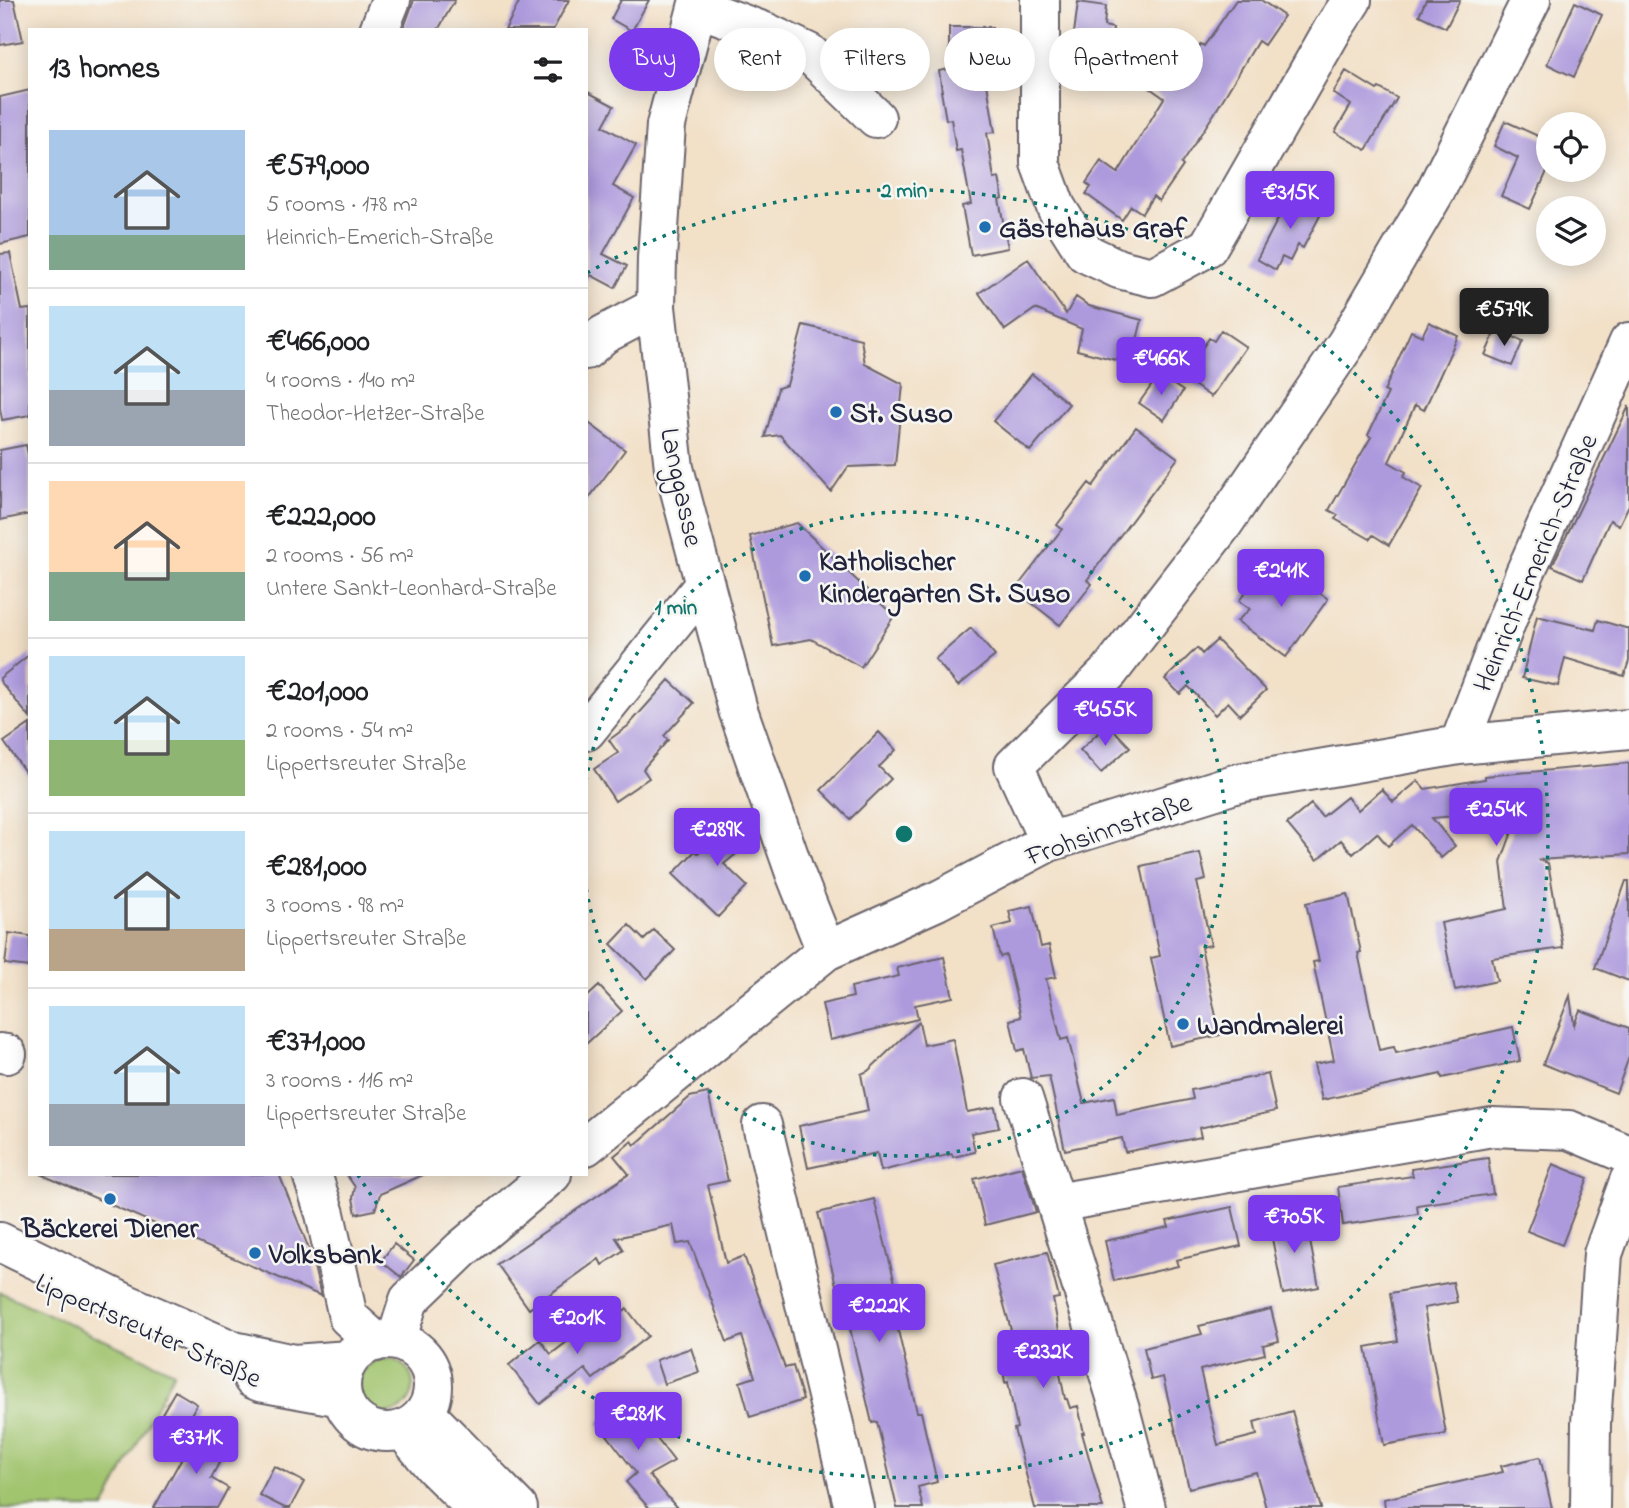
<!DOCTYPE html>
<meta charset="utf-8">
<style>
body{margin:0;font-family:"Indie Flower",sans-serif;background:#f2f2f2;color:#202124;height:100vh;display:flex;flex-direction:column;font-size:26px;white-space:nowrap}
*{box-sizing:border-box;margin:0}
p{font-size:23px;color:#757577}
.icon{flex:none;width:38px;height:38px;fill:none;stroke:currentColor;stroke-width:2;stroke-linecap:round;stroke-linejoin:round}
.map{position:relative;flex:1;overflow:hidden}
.panel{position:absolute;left:28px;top:28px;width:560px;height:1148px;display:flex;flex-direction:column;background:#fff;border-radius:0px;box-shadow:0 4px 18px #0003}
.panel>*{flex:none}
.top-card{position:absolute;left:609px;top:28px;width:665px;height:63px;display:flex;gap:14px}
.fabs{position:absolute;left:1536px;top:112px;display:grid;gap:14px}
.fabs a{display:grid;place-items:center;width:70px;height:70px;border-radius:50%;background:#fff;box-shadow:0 4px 18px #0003;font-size:35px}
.price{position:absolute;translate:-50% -60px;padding:0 16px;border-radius:7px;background:#7c3aed;color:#fff;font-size:23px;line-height:46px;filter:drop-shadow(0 2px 4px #0008)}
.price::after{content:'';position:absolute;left:50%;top:42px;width:21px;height:16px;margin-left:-10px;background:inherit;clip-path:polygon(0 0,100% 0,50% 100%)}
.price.on{background:#222;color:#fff}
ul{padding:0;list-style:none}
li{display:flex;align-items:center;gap:21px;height:175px;padding:0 21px}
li+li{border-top:2px solid #e0e0e0}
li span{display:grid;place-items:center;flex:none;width:196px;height:140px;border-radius:0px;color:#555}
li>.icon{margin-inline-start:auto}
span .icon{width:84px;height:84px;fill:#fffc;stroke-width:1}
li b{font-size:30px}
h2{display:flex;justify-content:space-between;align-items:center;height:84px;padding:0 21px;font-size:30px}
.chip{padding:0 24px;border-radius:32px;background:#fff;box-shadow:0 4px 18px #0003;font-size:24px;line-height:63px}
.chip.on{background:#7c3aed;color:#fff}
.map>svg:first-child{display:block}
.green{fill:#a1c46e;stroke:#627354;stroke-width:2}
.building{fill:#ad9add}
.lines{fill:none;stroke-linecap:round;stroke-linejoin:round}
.minor-casing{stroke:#6b646c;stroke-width:42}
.minor{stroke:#fff;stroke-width:38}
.ring{fill:none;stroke:#0f766e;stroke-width:3.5;stroke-dasharray:3.5 7}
.poi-dot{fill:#1f6fb2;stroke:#f6f6f2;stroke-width:2.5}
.labels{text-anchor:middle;stroke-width:5;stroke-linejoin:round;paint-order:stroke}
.poi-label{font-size:28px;font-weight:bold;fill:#22223b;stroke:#f6f6f2;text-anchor:start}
.street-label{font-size:28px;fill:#22223b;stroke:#f6f6f2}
.centre{fill:#0f766e;stroke:#f6f6f2;stroke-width:3.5}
.ring-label{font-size:21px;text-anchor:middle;font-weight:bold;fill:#0f766e;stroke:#f6f6f2;stroke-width:5;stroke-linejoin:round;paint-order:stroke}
</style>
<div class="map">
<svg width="1629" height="1508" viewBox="0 0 1629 1508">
<rect width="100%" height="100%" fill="#f6f6f2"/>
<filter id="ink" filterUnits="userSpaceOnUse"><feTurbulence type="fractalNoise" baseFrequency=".0143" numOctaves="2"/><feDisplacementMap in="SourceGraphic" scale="14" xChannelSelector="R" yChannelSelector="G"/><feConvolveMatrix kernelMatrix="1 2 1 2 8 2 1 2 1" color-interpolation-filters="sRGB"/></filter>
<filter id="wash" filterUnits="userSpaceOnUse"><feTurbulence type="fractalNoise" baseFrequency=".00686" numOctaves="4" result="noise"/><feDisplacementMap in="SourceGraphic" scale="28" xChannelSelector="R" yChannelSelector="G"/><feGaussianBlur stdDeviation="1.57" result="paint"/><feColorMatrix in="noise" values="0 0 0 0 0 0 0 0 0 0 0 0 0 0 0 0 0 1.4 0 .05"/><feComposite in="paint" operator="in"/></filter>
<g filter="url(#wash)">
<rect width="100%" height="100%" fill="#f2e0c7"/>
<path class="green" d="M0,1292L174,1372L104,1508H0Z
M359 1386a27 27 0 1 1 54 0a27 27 0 1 1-54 0Z"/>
<g id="blocks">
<path class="building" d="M0,0H14L23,41L0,45Z
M414,0H455L438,30H403Z
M520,0H569L553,30H505Z
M621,0H649L632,31L611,19Z
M1236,0H1261L1284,16L1264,45L1258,41L1214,114L1181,164L1183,166L1159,201L1153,196L1142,213L1131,206L1122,220L1086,194L1091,187L1086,183L1101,161L1118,173L1164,98L1147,86L1170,51L1189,63L1201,44L1204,46Z
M1426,0H1460L1446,28L1419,15Z
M1078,2L1106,6L1104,26L1113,28L1106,84L1062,79L1064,56L1071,57Z
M1575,2L1602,15L1574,77L1547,64Z
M949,27H992V72H985L995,132L987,133L994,179L999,178L1003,198L999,199L1008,248L971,255L962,206L971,204L961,150L956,151L951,119L946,120L941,91H942L939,71L949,69Z
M633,33L654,45L643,64L622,53Z
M1346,71L1377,90L1379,88L1397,98L1366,150L1335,132L1351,105L1333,93Z
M30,90V237L0,244V97Z
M586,91L614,106L603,126L636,145L613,186L634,198L603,254L627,266L615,288L591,275L586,282Z
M1505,121L1549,141V167L1530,209L1501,196L1518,158L1494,146Z
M1291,194L1323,210L1303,248L1298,245L1290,261L1282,257L1276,270L1257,259Z
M10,253L22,310L30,309V415L2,420L0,408V254Z
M1028,259L1066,314L1076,297L1089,306L1142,320L1131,364L1077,350L1082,329L1035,309L1005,330L979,293Z
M1429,322L1458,336L1424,410L1415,405L1389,462L1406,472L1403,477L1422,488L1389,545L1373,535L1370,539L1335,519L1338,515L1329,510L1371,437L1368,435L1388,393L1384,391L1411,331L1422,336Z
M803,325L861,339L865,364L903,384L895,465L848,467L831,492L780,435L765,437L778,388L787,385Z
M1221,330L1246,347L1211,397L1183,377L1209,338L1214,341Z
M1496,330L1523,341L1512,366L1485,355Z
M1032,374L1069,404L1030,451L993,421Z
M1159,375L1183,391L1164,420L1139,403Z
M1629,406V505L1619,525L1610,520L1583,580L1552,566Z
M586,421L625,450L586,502Z
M1136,427L1178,458L1087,580L1092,584L1060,625L1015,590L1062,529L1057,525L1089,483L1093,486Z
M26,445L30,464V514L0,520V450Z
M797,523L894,616L861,667L811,639L773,646L750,536Z
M1279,563L1328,599L1286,657L1237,621L1250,609L1239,601L1256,578L1264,584Z
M1537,616L1595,630L1598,620L1629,629V661L1624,676L1565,658L1558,686L1522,678Z
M971,628L995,656L958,686L935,659Z
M1217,640L1266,690L1240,715L1228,702L1215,715L1188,686L1180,694L1165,679L1197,648L1202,654Z
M30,654V718L0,681V678Z
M669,680L694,703L664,736L668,740L643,769L649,778L615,801L594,769L618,753L609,740L628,726Z
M30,724V779L4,742Z
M1108,724L1130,747L1101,773L1080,750Z
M879,732L896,750L879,767L891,779L850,819L821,790Z
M1629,763V854L1538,860L1548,863L1563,948L1492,958L1497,981L1455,990L1441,923L1507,909L1501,862L1520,810L1432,818L1455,846L1441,858L1412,825L1388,846L1377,833L1353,854L1341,840L1317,860L1287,824L1311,804L1322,817L1347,797L1358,810L1382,789L1393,802L1418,781L1425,789L1485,779V776Z
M743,816L759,835L724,864L747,886L718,917L673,874L695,851L698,853Z
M1200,853L1206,880L1197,882L1211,945L1201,947L1220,1035L1170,1046L1151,958L1160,956L1141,866Z
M1626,881H1629V981L1595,968Z
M1348,894L1361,952L1358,953L1379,1050L1394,1047L1396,1053L1513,1027L1520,1061L1442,1078L1441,1074L1322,1100L1314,1064L1334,1060L1313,962L1319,961L1306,903Z
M1032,906L1041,947L1049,945L1056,977L1046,979L1061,1040L1068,1038L1084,1103L1114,1097L1117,1115L1193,1099L1191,1090L1268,1074L1276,1111L1199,1128L1201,1137L1125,1152L1122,1138L1065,1150L1049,1076L1031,1078L1024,1049L1017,1051L1010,1020L1021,1017L1006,955L1000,957L993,928L1012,923L1009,911Z
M629,925L644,940L654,930L675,950L647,979L611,944Z
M9,933L30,936V967L5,964Z
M944,957L953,997L915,1005L918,1019L830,1040L822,1004L853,997L851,987L899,976L897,968Z
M599,986L622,1011L586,1044V998Z
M1570,996L1574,1025L1580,1010L1629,1028V1057L1616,1093L1543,1064Z
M919,1022L924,1045L953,1039L967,1112L995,1107L999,1128L971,1133L975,1152L953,1157L952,1154L881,1171L877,1153L808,1168L799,1126L868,1111L861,1074L868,1071Z
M708,1093L728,1181L708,1185L726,1263L744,1256L785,1368L793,1366L803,1400L750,1417L740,1382L755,1377L742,1336L727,1342L690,1242L677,1244L673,1225L616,1238L624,1250L602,1265L599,1259L529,1309L497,1264L629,1174L614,1156L632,1141L635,1145L690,1097Z
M1488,1158L1493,1194L1417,1205L1418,1214L1343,1225L1338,1187L1413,1176L1411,1169Z
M1553,1164L1588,1178L1562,1245L1527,1231Z
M1022,1167L1036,1212L985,1225L974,1179Z
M40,1174H279L311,1254L321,1296Z
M346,1174H425L380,1194L375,1210L356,1214L353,1198L355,1187Z
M874,1199L901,1307L893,1309L917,1412H921L937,1482L918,1487L923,1508H897L877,1422L872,1423L848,1320L845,1321L818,1213Z
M1232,1207L1241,1246L1176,1260L1178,1266L1114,1281L1105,1241L1169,1227L1167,1221Z
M1305,1216L1319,1287L1283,1294L1269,1223Z
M394,1244L414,1260L401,1277L381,1261Z
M1047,1252L1059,1298L1053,1299L1064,1357L1057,1359L1065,1399H1067L1070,1408L1078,1406L1084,1433H1082L1103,1508H1035L1014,1429L1017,1428L1008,1382L1005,1383L999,1340L1013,1337L993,1265Z
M1453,1282L1457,1302L1424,1308L1446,1434L1384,1445L1366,1347L1398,1341L1390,1293Z
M627,1309L648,1336L593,1379L585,1369L540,1404L509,1365L540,1340L551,1354L593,1322L599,1331Z
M1271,1309L1279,1341L1263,1345L1265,1354L1200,1370L1218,1445L1257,1435L1254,1422L1292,1411L1321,1508H1266L1256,1472L1189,1488L1163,1377L1151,1380L1144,1348L1202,1334L1199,1326Z
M691,1348L699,1372L664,1384L656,1360Z
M175,1391L197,1404L182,1430L160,1417Z
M625,1397L674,1461L649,1475L677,1508H649L626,1482L636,1473L598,1423Z
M199,1427L229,1444L211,1478L228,1488L217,1508H154Z
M1540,1457L1552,1508H1385L1384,1499L1503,1472L1501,1466Z
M274,1466L304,1482L290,1508H285L259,1495Z"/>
</g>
</g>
<g filter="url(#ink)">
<use href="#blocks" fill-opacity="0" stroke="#6b646c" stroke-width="2"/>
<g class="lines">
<g class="minor-casing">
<path id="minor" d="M699,0L666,125L657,258L656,307L674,468L738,710L795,873L826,951
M1040,0V163L1056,207L1085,253L1119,269L1152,277L1208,247L1333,29L1352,0
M697,7L765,32L809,53L876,118
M379,30L391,0
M586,350L603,335L656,307
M586,731L705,584
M1459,745L1525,573L1629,342
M1049,842L1014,766L1109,672L1223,524L1346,344L1435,192L1531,0
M0,1053L7,1054
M1023,1098L1056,1203
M762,1125L854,1508
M586,1146L826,951L937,901L1049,842L1238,783L1459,745L1629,729
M312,1174L325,1214L348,1317L376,1342
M0,1242L129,1305L234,1351L294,1364L349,1360
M341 1386a46 46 0 1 1 92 0a46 46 0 1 1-92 0Z
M396,1341L409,1300L462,1249L552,1174
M253,1379L260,1382L342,1397
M425,1413L518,1508
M403,1430L435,1468L476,1508
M1146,1508L1121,1413L1056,1203L1492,1127L1569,1130L1629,1155
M1590,1508L1591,1423L1603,1254L1629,1181"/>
</g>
<use href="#minor" class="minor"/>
</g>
</g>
<g class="ring">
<path d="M586 781A322 322 0 1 1 586 887"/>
<path d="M587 273A644 644 0 1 1 358 1175"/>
</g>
<g class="poi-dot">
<circle cx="985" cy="227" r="7"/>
<circle cx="836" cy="412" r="7"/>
<circle cx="805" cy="576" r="7"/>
<circle cx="1183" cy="1024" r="7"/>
<circle cx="110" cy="1199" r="7"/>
<circle cx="255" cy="1253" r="7"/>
</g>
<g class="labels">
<g class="poi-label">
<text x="999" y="237">Gästehaus Graf</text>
<text x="850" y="422">St. Suso</text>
<text x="819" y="570">Katholischer<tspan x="819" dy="32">Kindergarten St. Suso</tspan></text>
<text x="1197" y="1034">Wandmalerei</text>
<text x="110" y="1237" text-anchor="middle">Bäckerei Diener</text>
<text x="269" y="1263">Volksbank</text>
</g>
<g class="street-label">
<text transform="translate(683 487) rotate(78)" y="10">Langgasse</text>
<text transform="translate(1534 562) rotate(-67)" y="10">Heinrich-Emerich-Straße</text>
<text transform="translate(1108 828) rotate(-19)" y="10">Frohsinnstraße</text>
<text transform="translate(149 1329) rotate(24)" y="10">Lippertsreuter Straße</text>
</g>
</g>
<circle cx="904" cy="834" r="10" class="centre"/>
<g class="ring-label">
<text x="904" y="197">2 min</text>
<text x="676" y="614">1 min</text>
</g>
</svg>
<div class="fabs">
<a><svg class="icon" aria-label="locate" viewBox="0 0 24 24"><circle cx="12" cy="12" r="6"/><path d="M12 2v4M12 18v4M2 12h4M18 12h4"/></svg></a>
<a><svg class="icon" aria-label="layers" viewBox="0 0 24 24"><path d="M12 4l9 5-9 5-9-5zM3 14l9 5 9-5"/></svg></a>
</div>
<b class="price" style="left:1290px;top:231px">€315K</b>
<b class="price on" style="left:1504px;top:348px">€579K</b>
<b class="price" style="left:1161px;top:397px">€466K</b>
<b class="price" style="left:1281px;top:609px">€241K</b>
<b class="price" style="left:1105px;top:748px">€455K</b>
<b class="price" style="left:1496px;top:848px">€254K</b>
<b class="price" style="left:717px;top:868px">€289K</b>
<b class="price" style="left:1294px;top:1255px">€705K</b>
<b class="price" style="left:879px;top:1344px">€222K</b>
<b class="price" style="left:577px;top:1356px">€201K</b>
<b class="price" style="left:1043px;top:1390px">€232K</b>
<b class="price" style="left:638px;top:1452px">€281K</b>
<b class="price" style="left:196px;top:1476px">€371K</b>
<div class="top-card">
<a class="chip on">Buy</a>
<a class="chip">Rent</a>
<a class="chip">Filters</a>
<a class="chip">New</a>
<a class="chip">Apartment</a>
</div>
<section class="panel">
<h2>13 homes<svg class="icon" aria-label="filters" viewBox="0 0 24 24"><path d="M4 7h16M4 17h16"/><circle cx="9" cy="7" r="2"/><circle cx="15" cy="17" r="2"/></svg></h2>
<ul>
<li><span style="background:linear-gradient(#a9c7e8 75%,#7fa58c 0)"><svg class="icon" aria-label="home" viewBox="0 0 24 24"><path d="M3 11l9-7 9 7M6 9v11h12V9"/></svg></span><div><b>€579,000</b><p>5 rooms · 178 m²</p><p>Heinrich-Emerich-Straße</p></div></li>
<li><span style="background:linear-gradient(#bfe0f5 60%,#9aa5b1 0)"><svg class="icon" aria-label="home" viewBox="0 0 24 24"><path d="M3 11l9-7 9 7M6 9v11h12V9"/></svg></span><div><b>€466,000</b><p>4 rooms · 140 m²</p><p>Theodor-Hetzer-Straße</p></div></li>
<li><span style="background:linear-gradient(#ffd9b3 65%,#7fa58c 0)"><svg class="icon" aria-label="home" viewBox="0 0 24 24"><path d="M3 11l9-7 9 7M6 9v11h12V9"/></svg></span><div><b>€222,000</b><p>2 rooms · 56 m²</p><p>Untere Sankt-Leonhard-Straße</p></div></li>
<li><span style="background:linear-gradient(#bfe0f5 60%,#8fb573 0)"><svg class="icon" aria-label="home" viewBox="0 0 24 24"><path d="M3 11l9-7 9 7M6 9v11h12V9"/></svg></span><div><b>€201,000</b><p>2 rooms · 54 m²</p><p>Lippertsreuter Straße</p></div></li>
<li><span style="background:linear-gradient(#bfe0f5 70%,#b9a48a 0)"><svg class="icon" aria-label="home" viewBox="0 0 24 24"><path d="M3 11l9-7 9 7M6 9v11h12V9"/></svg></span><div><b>€281,000</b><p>3 rooms · 98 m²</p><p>Lippertsreuter Straße</p></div></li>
<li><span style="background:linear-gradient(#bfe0f5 70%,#9aa5b1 0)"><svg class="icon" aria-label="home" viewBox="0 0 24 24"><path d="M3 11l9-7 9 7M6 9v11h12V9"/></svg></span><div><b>€371,000</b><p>3 rooms · 116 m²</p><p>Lippertsreuter Straße</p></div></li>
</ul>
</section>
</div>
